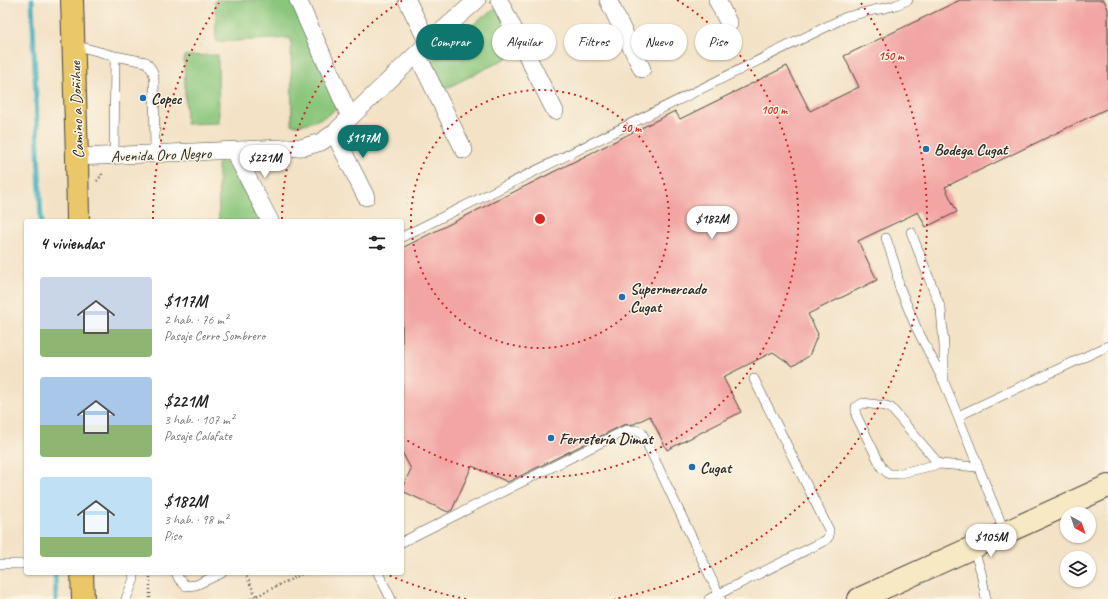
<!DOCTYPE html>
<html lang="es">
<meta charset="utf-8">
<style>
body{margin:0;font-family:Caveat,sans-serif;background:#f2f2f2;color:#222;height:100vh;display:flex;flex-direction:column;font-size:15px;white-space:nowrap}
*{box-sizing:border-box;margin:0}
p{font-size:13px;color:#767676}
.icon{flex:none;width:22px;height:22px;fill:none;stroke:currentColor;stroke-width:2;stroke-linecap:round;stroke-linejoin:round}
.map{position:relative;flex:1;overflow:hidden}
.sheet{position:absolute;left:24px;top:219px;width:380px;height:356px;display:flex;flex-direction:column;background:#fff;border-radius:4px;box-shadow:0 1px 3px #0004}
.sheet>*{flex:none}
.top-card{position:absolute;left:416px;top:24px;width:380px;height:36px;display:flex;gap:8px}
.needle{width:26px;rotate:140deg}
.tools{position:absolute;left:1060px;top:507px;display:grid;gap:8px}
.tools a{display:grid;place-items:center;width:36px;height:36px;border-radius:50%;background:#fff;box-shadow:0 1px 3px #0004;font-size:20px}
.price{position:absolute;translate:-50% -34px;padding:0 9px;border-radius:14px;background:#fff;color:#222;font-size:13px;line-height:26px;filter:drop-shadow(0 1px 2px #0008)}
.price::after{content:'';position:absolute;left:50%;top:24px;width:12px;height:9px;margin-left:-6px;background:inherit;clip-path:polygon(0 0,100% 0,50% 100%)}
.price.on{background:#0f766e;color:#fff}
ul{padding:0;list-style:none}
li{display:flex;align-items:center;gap:12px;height:100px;padding:0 16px}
li span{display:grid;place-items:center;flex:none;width:112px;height:80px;border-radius:4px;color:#555}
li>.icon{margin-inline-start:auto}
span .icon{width:48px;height:48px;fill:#fffc;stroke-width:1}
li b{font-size:17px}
h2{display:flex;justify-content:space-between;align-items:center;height:48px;padding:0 16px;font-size:17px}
.tag{padding:0 14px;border-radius:18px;background:#fff;box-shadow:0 1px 3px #0004;font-size:14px;line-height:36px}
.tag.on{background:#0f766e;color:#fff}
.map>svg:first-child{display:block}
.green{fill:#8ac67b;stroke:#5a7853}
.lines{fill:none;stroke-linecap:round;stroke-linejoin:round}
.stream{stroke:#40afbc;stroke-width:5}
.building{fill:#f2a5a3}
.lane-casing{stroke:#494642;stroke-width:10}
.street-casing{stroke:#494642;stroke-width:18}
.secondary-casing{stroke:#494642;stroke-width:24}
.primary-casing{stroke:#494642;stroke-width:24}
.path{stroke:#494642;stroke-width:2.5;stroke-dasharray:1 3;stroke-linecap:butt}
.lane{stroke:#fff;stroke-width:9}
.street{stroke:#fff;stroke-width:17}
.secondary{stroke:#f7e9c3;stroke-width:22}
.primary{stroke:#eac769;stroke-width:22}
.ring{fill:none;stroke:#d62828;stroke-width:2;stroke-dasharray:2 4}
.poi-dot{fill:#1f6fb2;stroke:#fcf5e5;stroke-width:1.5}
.labels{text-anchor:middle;stroke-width:3;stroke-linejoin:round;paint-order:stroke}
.poi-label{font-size:16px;font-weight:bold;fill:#2b2b2b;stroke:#fcf5e5;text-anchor:start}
.street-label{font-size:16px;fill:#2b2b2b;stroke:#fcf5e5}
.centre{fill:#d62828;stroke:#fcf5e5;stroke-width:2}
.ring-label{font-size:12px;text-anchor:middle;font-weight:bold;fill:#d62828;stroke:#fcf5e5;stroke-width:3;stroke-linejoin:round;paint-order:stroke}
</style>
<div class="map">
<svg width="1108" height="599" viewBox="0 0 1108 599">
<rect width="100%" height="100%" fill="#fcf5e5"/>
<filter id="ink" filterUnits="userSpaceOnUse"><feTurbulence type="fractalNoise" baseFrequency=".025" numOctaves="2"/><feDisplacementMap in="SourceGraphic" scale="8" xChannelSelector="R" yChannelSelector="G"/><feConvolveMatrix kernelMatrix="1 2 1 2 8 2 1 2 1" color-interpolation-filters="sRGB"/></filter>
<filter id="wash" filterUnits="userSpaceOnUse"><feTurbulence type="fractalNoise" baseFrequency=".012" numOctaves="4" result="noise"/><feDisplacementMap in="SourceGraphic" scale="16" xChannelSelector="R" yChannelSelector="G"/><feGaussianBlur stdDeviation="0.9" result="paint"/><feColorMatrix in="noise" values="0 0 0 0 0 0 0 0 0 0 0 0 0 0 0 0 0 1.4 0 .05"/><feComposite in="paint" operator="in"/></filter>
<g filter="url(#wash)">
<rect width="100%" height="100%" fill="#f3e2c6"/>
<path class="green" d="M215,0H292L339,102C339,102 337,108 336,108C329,118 304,126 292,125L291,38L216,42Z
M499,7L521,51L441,91L428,65L444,50L482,17Z
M218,55L219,123L186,124L184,56Z
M218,163H234L265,221H219Z"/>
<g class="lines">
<path class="stream" d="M32,0L41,221
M55,573L56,599"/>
</g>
<g id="blocks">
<path class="building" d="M960,0H1104L1108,9V108L945,187L957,212L926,227L918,212L858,241L877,280L808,314L818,334L809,356L793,366L773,352L723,377L741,412L667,450L650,416L634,424L623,425L508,482L472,466L452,510L448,512L402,491V488L411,469L402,452V248L675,111L680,119L787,66L810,111L859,87L844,56Z"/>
</g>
</g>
<g filter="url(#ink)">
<use href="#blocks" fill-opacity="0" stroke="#494642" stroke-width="1"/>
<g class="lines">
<g class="lane-casing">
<path id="lane" d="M74,45L115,56L146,62L152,70L154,76L155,154
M114,155L115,56
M911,232L941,309L944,346V382L1005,533
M402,237L846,17L874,10L885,8L896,5L908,0
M886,238L896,268L899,286L916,327L943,380
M958,416L1108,346
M939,464L891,408L886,406L863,403L856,407V415L882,468L889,474H897L939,464L978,467
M402,542L626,430H635L642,433L721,599
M973,547L981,572L986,599
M0,564H26
M176,573L179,579L186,586L196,585L222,573
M378,573L391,599
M126,599L134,579L133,573
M709,599L826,540L829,536V530L754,379"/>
</g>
<g class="street-casing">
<path id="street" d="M298,0L350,117
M407,0L428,43
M499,0L555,111
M608,0L642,69
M717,0L729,24
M417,54L464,150
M334,133L366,197
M234,151L270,221
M77,157L304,147L321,142L334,133L428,43L477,0"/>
</g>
<g class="secondary-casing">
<path id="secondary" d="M859,599L1108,486"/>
</g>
<g class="primary-casing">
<path id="primary" d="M72,0L77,157L78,221
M82,573L83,599"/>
</g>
<path class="path" d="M97,181L102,175L101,172
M150,573V599
M245,573L256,596
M250,599L304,573"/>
<use href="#lane" class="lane"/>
<use href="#street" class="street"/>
<use href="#secondary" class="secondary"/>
<use href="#primary" class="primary"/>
</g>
</g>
<g class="ring">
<circle cx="540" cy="219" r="129"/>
<path d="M282 219A258 258 0 0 1 403 0M677 0A258 258 0 1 1 403 438"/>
<path d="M466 599A387 387 0 0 1 386 574M153 219A387 387 0 0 1 219 3M861 3A387 387 0 0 1 614 599"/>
</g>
<g class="poi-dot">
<circle cx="143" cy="98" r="4"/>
<circle cx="926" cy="149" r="4"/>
<circle cx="622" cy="297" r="4"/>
<circle cx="551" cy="438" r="4"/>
<circle cx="692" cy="467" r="4"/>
</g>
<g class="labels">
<g class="poi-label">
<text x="151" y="104">Copec</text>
<text x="934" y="155">Bodega Cugat</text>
<text x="630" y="294">Supermercado<tspan x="630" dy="18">Cugat</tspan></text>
<text x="559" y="444">Ferretería Dimat</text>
<text x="700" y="473">Cugat</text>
</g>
<g class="street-label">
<text transform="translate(76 110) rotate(-92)" y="6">Camino a Doñihue</text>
<text transform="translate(161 154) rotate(-2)" y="6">Avenida Oro Negro</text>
</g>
</g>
<circle cx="540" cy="219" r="6" class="centre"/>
<g class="ring-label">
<text x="891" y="60">150 m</text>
<text x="774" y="114">100 m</text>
<text x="631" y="132">50 m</text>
</g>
</svg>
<div class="tools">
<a><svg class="needle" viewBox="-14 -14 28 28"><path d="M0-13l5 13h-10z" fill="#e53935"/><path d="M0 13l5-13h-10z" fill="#767676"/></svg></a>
<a><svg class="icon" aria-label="layers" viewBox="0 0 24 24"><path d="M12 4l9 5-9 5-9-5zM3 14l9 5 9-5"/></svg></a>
</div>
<b class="price on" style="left:363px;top:159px">$117M</b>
<b class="price" style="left:265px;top:179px">$221M</b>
<b class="price" style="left:712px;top:240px">$182M</b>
<b class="price" style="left:991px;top:558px">$105M</b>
<div class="top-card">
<a class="tag on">Comprar</a>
<a class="tag">Alquilar</a>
<a class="tag">Filtros</a>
<a class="tag">Nuevo</a>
<a class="tag">Piso</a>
</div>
<section class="sheet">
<h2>4 viviendas<svg class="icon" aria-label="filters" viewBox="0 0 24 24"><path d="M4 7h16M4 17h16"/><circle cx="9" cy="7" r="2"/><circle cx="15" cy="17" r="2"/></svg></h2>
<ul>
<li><span style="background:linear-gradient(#c9d6e8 65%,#8fb573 0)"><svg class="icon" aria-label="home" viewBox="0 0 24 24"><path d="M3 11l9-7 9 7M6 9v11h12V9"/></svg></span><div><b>$117M</b><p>2 hab. · 76 m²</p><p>Pasaje Cerro Sombrero</p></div></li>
<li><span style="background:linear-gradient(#a9c7e8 60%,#8fb573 0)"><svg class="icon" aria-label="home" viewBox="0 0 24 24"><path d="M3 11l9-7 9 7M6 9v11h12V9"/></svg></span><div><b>$221M</b><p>3 hab. · 107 m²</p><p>Pasaje Calafate</p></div></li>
<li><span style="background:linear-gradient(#bfe0f5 75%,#8fb573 0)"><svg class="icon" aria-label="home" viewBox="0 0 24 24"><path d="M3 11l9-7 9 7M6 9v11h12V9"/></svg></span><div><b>$182M</b><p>3 hab. · 98 m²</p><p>Piso</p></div></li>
</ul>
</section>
</div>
